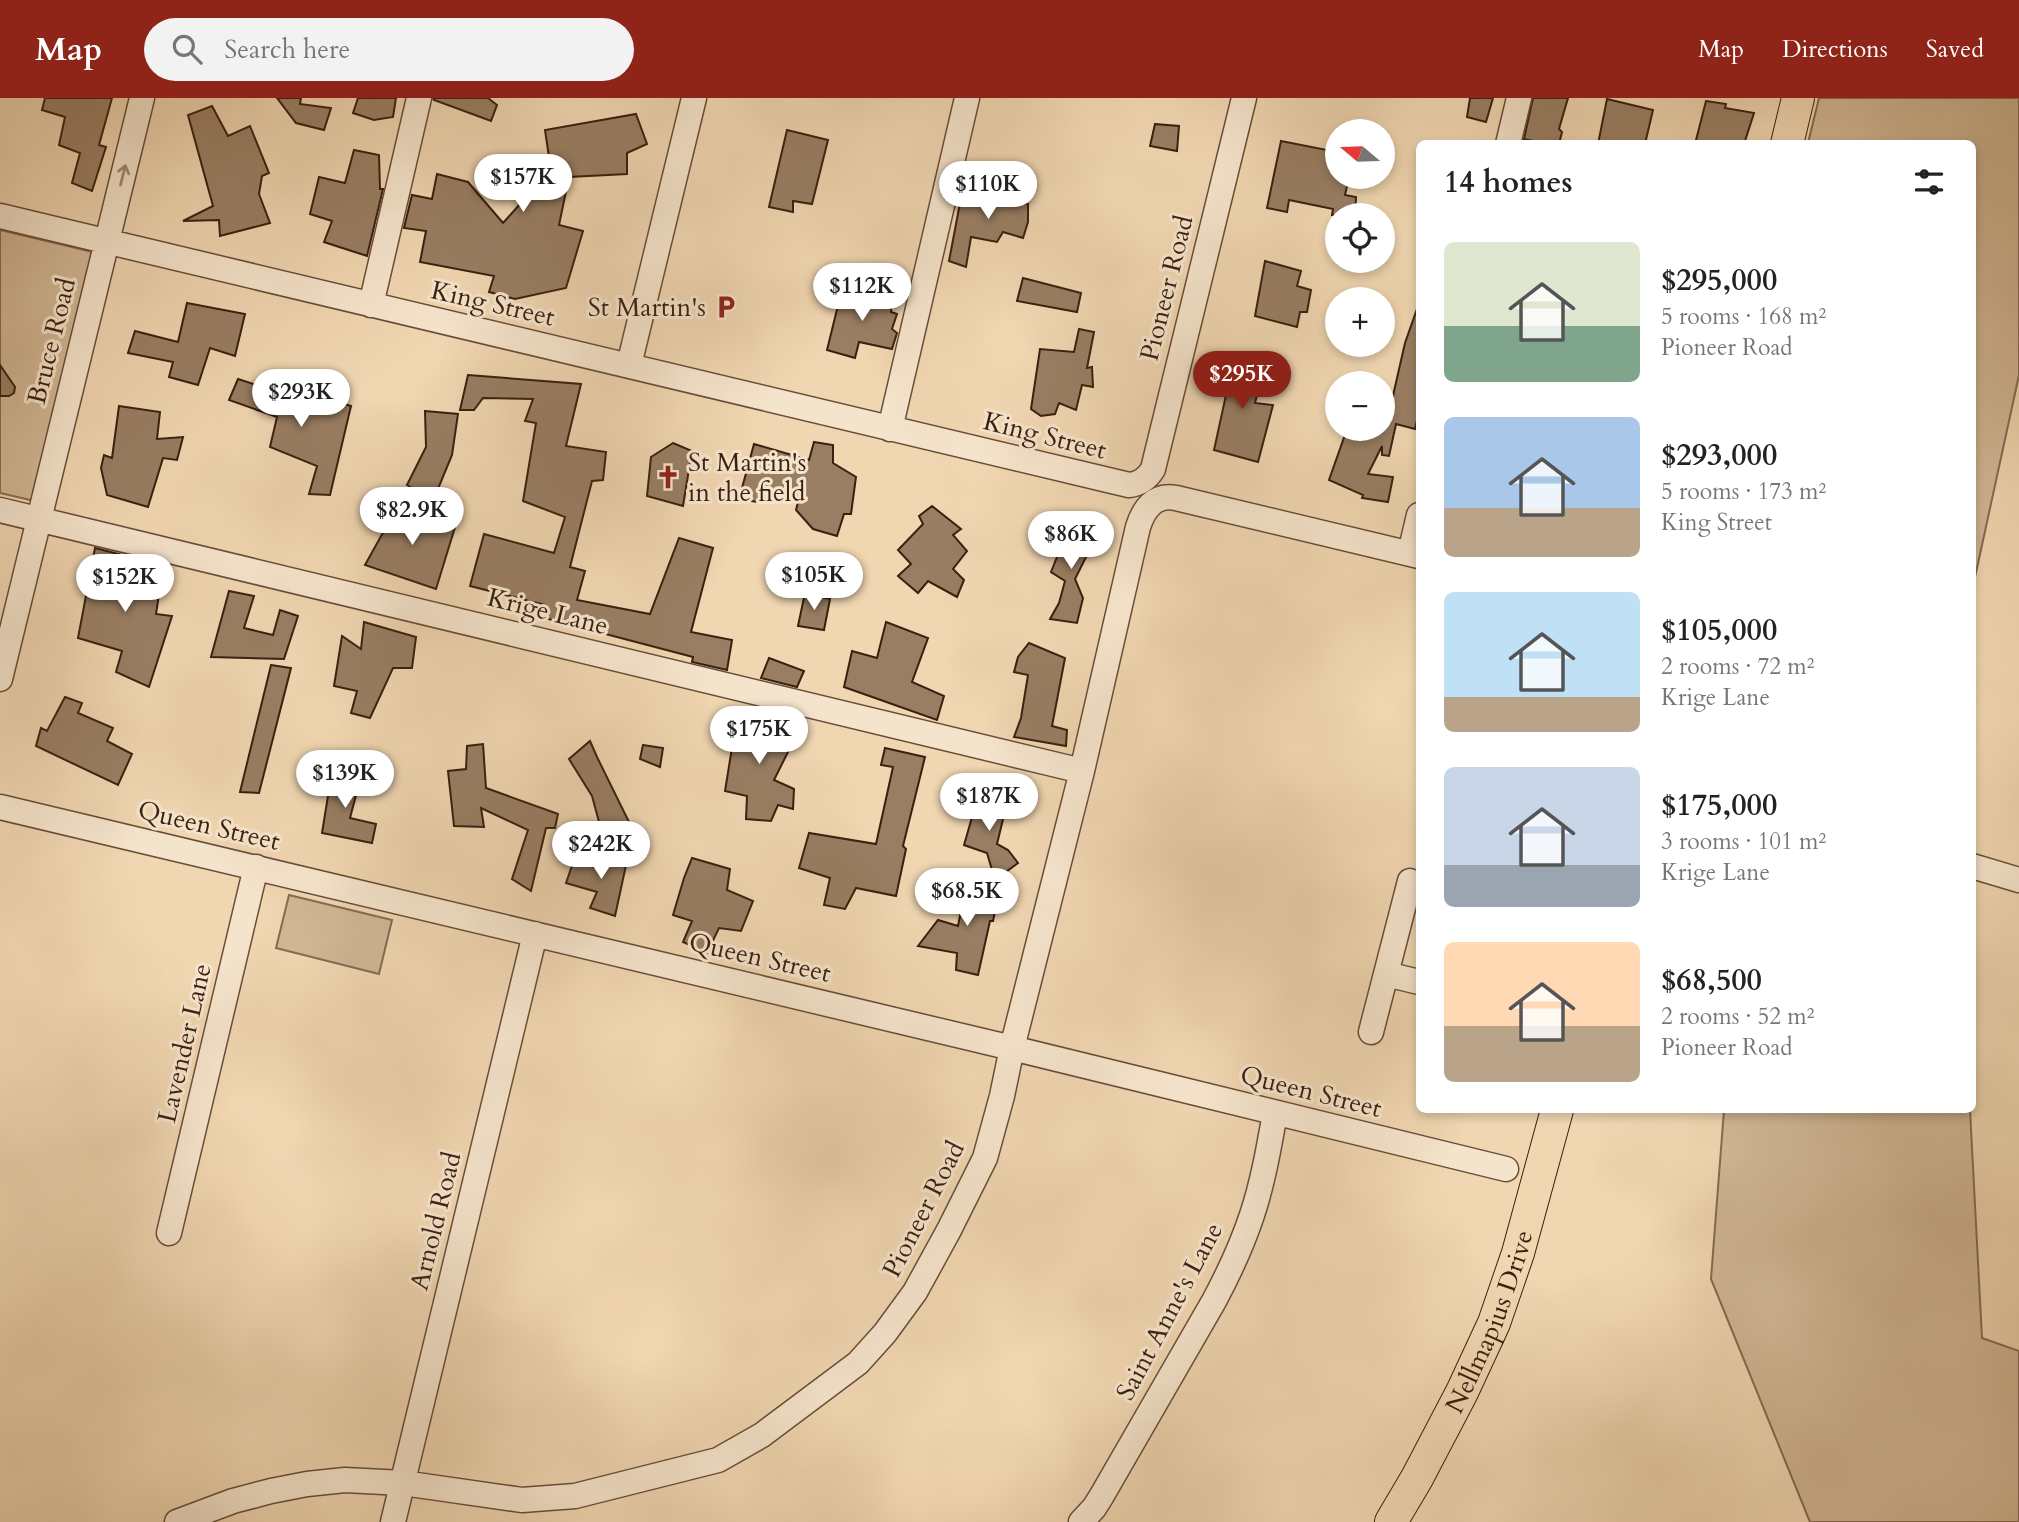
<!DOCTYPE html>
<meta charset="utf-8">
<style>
body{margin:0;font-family:Cardo,serif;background:#f2f2f2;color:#222;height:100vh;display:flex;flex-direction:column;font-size:26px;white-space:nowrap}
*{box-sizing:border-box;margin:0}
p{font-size:23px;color:#767676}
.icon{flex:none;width:38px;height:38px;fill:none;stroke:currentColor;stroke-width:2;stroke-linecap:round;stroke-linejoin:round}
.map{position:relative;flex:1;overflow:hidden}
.panel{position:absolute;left:1416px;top:42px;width:560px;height:973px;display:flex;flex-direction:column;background:#fff;border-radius:10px;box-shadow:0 4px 10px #0003}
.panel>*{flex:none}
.needle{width:46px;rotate:289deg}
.fabs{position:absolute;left:1325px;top:21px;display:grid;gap:14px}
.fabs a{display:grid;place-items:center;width:70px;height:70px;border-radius:50%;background:#fff;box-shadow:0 4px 10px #0003;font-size:35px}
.price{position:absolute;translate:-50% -60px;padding:0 16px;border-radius:24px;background:#fff;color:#222;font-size:23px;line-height:46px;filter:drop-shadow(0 2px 4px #0008)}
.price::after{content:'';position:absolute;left:50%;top:42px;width:21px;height:16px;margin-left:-10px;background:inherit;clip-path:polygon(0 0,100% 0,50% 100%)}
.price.selected{background:#8f2418;color:#fff}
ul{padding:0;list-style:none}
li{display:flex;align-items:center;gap:21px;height:175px;padding:0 28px}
li span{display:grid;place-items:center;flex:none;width:196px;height:140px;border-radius:10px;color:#555}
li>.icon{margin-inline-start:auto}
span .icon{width:84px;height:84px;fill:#fffc;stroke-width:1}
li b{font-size:30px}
h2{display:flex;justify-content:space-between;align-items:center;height:84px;padding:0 28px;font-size:30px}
header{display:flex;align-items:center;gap:42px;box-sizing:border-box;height:98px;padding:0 35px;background:#8f2418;color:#fff}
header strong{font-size:33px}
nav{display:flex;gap:38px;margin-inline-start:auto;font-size:24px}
.search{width:490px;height:63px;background:#f2f2f2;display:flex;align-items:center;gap:18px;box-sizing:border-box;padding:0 24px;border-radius:38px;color:#767676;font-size:26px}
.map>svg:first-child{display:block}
.green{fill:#d1b795;stroke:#866b52;stroke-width:2}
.building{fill:#997e63;stroke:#3b1f0f;stroke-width:2}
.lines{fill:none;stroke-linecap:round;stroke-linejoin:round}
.minor-casing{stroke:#684d38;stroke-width:27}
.major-casing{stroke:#3b1f0f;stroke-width:34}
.minor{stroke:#f5e4cc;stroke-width:24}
.major{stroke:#f0d6b1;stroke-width:32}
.oneway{stroke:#a18b77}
.labels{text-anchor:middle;stroke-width:6;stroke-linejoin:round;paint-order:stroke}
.street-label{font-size:26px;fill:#3b1f0f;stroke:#f5e4cc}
.poi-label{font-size:26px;fill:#3b1f0f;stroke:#f5e4cc;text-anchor:end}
</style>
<header>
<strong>Map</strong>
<div class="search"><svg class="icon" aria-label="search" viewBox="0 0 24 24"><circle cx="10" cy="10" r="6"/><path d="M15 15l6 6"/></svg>Search here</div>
<nav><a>Map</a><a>Directions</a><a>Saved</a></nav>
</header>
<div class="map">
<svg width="2019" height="1424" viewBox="0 0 2019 1424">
<rect width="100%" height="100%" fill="#f0d6b1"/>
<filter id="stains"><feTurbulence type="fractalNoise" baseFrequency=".00286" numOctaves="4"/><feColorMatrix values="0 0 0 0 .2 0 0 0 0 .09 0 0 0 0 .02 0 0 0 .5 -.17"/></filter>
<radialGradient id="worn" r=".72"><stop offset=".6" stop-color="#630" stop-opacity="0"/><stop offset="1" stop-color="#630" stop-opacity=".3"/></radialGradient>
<path class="green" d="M1819,0H2019V277L1972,493V46L1808,45Z
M0,132L97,155L39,404L0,395Z
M289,797L392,822L379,876L276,850Z
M1724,1012H1970L1982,1240L2019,1253V1424H1810L1711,1181Z"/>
<path class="building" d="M45,0H112L99,47L106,49L92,93L72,85L80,55L59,47L65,19L42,12Z
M277,0H301L300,6L331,10L324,32L296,25Z
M358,0H396L393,19L374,22L353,15Z
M433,0H488L497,7L491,23L434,2Z
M1470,0H1493L1486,24L1467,19Z
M1533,0H1568L1559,31L1562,34L1559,46H1547L1524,41Z
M1607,1L1653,12L1645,46H1598Z
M1706,3L1726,6L1725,10L1754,15L1744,46H1695Z
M212,8L228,38L250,28L269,75L262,78L259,96L270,125L220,138L219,122L183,123L213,108L188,17Z
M636,16L647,46L627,55V76L569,79L559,127L583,133L566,190L515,201L489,194L494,178L420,164L426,133L404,130L412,97L432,101L437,76L468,84L503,125L536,88L554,93L545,32Z
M1155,26L1179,28L1177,53L1150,48Z
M787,32L828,42L812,106L793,103V114L769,109Z
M1281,43L1337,54V79H1349L1345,97L1356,99L1355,117H1332L1333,111L1289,102L1287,114L1267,110Z
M354,52L379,57L380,91H383L367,158L324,144L332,123L310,116L319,79L345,85Z
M991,87L1011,92L1014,102L1028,106V124L1023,140L1003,134L997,144L971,139L966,169L949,163L960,105L983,103Z
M1265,163L1301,173L1297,188L1311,192L1307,214H1300L1297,229L1255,218Z
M1023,180L1081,195L1077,214L1017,203Z
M842,191L892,201L891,214L897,216L892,231L897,235L892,251L859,244L855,260L827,252Z
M187,205L245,216L235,258L210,250L198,287L169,279L173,264L128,255L135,233L178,244Z
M1417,211H1419V314L1415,331L1396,326L1389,358L1382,357V348L1368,376L1393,379L1388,404L1362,400L1363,397L1329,382L1347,331H1382V300L1392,302L1405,245Z
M1079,231L1094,234L1087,270L1092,269L1093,289L1082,287L1076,312L1059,305L1055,316L1041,318L1031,311L1040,251L1074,254Z
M1226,260L1264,269L1255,305L1273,307L1258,364L1214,352L1226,297L1216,295Z
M0,267L15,289L14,295L9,298H0Z
M468,277L581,286L566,348L606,354L603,382L592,383L570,469L585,473L577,502L650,516L679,440L713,450L691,534L732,542L727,572L692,564L693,559L541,519L545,507L470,488L484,436L554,455L565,419L523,403L536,325L525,323L533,301L483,300L474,312H460Z
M238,281L332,311L334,303L351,308L330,397L309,396L317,368L270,349L277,319L229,302Z
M119,308L160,314L157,341L183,339L177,362L163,360L148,409L107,397L101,370L104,357L112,360Z
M425,313L458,316L452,357L433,403L407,387L426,349Z
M814,344L833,347V365L856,379L851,416H844L837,438L813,431L796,412L799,400L764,390L757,404L739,401L754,346L809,362Z
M673,345L692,353L683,408L647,398L651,359Z
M932,408L961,431L953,437L967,453L953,471L964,482L957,499L928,483L918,495L898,478L911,466L898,452L923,426L919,418Z
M382,410L456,426L436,491L365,467L385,431L376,430Z
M1071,422L1087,429L1084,438L1093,445L1075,481L1083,500L1077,525L1050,521L1059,505L1065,483L1051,474L1061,449L1057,443Z
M95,450L134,460L132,469L162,477L156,516L172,518L149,589L116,574L122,553L78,540Z
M229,493L254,498L244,530L273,537L280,512L298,518L284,561L211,559Z
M805,495L830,501L824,532L798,528Z
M364,524L416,539L412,570H393L370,620L351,615L357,593L334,588L342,538L361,551Z
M886,524L928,540L912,584L944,598L937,622L844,589L852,553L877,560Z
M1029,545L1065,560L1052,628L1067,632L1066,648L1014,639L1021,620L1028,577L1014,574L1018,559Z
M769,560L804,573L797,589L761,580Z
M271,567L291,570L259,695L240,694Z
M65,599L82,605L78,615L113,630L107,643L132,656L118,687L36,648L41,630L47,633Z
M735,611L759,617L755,626L791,631L788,654L774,682L794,691L793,711L778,707L771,723L746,721L747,698L725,693L735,631L732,630Z
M590,643L597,659L631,728L602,735L592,698L569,661Z
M483,646L486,690L558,716L555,730H546L531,793L512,781L528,732L481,710L484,729L454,728L448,673L466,671L467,648Z
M643,647L663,650L660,669L640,661Z
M885,650L925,659L903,748L906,751L896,798L856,790L845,811L824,807L830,780L799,770L809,735L876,746L893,669L881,667Z
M332,673L361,678L350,720L376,726L372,745L322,735Z
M981,688L998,694L994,711L1004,717L997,746L1008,752L1018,765L995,782L987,755L964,747Z
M606,753L628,758L615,818L590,810L597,794L566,785L575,759L599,772Z
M692,760L730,771L727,792L753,803L741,833L719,830L707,855L683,844L692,823L673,817L684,780Z
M967,782L1000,790L993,823H990L978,877L956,872L957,855L918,848L938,822L958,828Z"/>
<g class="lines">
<g class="minor-casing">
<path id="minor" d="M1508,46L1519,0
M0,118L1129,387C1139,386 1148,380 1153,371L1244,0
M371,207L419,0
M629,267L694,0
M890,331L967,0
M0,412L1082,673
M1410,455L1419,417
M0,581L142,0
M0,709L1012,950L1506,1071
M1972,768L2019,782
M1386,876L1419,884
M1371,934L1410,783
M169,1135L256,769
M177,1424L233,1403L271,1393L307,1386L345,1382L403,1385L522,1402L575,1398L718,1362L762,1337L858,1265L885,1235L915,1194L949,1132L985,1060L1002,998L1012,950L1082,673L1138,429C1144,410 1155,396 1176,400L1419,458
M393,1424L535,836
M1081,1424L1094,1410L1101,1399L1214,1203C1229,1175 1242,1147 1252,1117C1263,1084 1269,1049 1275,1015"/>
</g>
<g class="major-casing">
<g id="major">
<path d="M1787,46L1798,0"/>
<path id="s1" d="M1391,1424L1417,1380L1462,1294L1494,1225L1518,1155L1557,1012"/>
</g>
</g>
<use href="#minor" class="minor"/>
<use href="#major" class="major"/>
</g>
<defs><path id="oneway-shaft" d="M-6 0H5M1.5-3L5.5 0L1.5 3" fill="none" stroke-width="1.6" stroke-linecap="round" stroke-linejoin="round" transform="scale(1.75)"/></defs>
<use class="oneway" href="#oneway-shaft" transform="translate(123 77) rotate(-76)"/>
<defs>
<g id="parking-bare" transform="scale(1.89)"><path d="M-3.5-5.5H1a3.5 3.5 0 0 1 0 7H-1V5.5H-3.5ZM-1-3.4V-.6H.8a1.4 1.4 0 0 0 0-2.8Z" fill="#8f2418" stroke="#f5e4cc" stroke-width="2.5" paint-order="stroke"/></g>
<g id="church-bare" transform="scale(1.89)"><path d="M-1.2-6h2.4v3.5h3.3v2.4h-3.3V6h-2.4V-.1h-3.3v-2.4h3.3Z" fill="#8f2418" stroke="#f5e4cc" stroke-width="2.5" paint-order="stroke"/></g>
</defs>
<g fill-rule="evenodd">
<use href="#parking-bare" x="726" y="209"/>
<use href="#church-bare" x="668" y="379"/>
</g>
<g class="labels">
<g class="street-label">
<text transform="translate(1166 190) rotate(-76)" y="9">Pioneer Road</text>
<text transform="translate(493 205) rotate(13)" y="9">King Street</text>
<text transform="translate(51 243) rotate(-76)" y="9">Bruce Road</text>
<text transform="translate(1045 337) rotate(14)" y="9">King Street</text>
<text transform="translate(548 513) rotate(14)" y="9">Krige Lane</text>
<text transform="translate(209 727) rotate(13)" y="9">Queen Street</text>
<text transform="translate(760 859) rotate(13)" y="9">Queen Street</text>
<text transform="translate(184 945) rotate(-77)" y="9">Lavender Lane</text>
<text transform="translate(1311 993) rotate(14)" y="9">Queen Street</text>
<text transform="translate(923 1111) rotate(-63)" y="9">Pioneer Road</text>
<text transform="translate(435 1123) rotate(-76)" y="9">Arnold Road</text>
<text transform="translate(1169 1213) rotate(-62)" y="9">Saint Anne's Lane</text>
<text dy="9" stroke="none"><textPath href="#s1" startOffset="224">Nellmapius Drive</textPath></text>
</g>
<g class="poi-label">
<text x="706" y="218">St Martin's</text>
<text x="688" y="373" text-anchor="start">St Martin's<tspan x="688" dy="30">in the field</tspan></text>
</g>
</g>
<rect width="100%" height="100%" filter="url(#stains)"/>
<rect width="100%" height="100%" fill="url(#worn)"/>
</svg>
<div class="fabs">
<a><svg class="needle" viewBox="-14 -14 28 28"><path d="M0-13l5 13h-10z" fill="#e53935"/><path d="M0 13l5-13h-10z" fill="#767676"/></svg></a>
<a><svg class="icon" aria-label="locate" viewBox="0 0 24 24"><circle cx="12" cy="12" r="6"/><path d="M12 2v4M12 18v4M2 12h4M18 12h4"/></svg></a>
<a>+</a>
<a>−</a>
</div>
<b class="price" style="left:523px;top:116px">$157K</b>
<b class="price" style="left:988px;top:123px">$110K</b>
<b class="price" style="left:862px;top:225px">$112K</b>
<b class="price selected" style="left:1242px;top:313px">$295K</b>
<b class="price" style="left:301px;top:331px">$293K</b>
<b class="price" style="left:412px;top:449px">$82.9K</b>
<b class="price" style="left:1071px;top:473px">$86K</b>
<b class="price" style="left:814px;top:514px">$105K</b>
<b class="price" style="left:125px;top:516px">$152K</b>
<b class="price" style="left:759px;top:668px">$175K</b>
<b class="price" style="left:345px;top:712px">$139K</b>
<b class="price" style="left:989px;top:735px">$187K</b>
<b class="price" style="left:601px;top:783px">$242K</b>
<b class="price" style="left:967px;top:830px">$68.5K</b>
<section class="panel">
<h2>14 homes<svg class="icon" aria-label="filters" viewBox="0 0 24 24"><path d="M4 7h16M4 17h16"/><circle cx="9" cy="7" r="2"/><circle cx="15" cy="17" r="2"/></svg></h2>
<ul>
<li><span style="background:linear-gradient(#dfe7d0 60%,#7fa58c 0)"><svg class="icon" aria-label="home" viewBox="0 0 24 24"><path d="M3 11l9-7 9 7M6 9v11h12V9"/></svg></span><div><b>$295,000</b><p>5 rooms · 168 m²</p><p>Pioneer Road</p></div></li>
<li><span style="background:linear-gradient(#a9c7e8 65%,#b9a48a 0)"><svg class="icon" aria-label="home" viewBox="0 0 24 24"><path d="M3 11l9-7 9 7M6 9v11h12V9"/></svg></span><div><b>$293,000</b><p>5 rooms · 173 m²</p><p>King Street</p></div></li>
<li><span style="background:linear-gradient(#bfe0f5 75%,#b9a48a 0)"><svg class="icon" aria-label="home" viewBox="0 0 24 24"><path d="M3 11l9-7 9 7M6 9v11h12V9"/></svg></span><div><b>$105,000</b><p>2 rooms · 72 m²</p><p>Krige Lane</p></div></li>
<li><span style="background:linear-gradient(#c9d6e8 70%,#9aa5b1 0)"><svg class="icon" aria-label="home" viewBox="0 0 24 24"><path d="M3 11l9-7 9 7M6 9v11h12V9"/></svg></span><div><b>$175,000</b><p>3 rooms · 101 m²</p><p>Krige Lane</p></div></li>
<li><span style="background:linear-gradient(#ffd9b3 60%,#b9a48a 0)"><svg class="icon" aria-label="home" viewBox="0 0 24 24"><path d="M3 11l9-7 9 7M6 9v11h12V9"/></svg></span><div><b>$68,500</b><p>2 rooms · 52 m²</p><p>Pioneer Road</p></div></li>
</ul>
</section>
</div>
